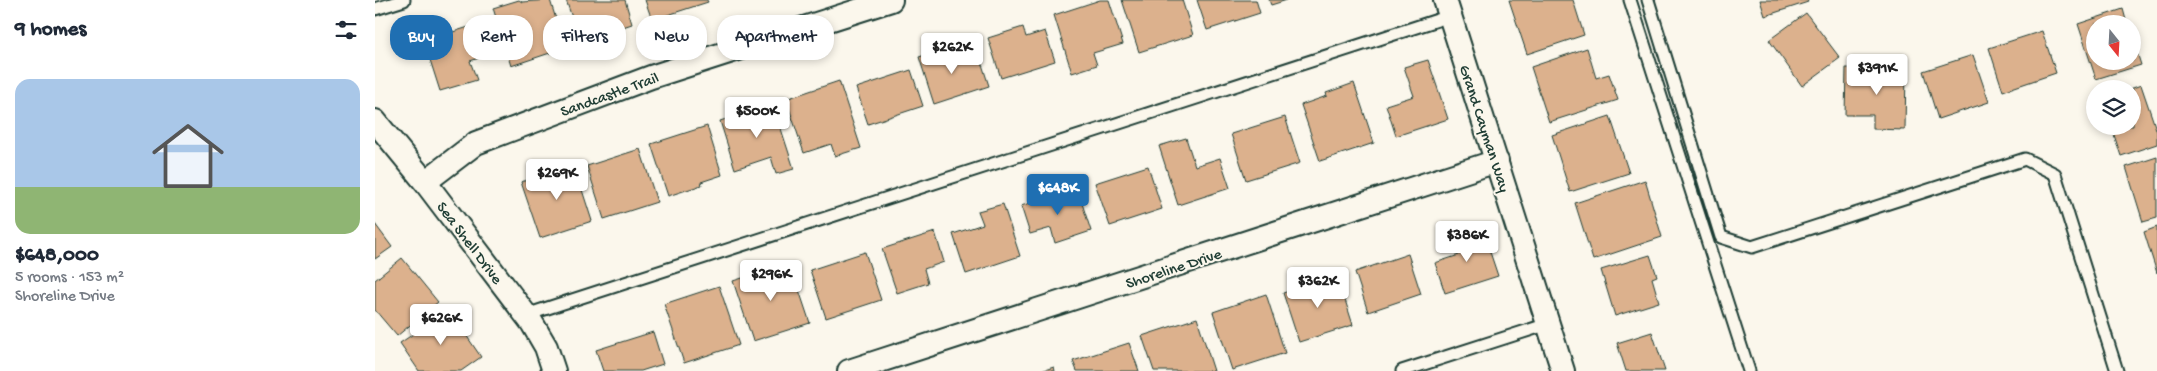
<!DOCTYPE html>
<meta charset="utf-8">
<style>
body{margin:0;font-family:"Gochi Hand",sans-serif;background:#f2f2f3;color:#1f2937;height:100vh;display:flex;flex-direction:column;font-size:19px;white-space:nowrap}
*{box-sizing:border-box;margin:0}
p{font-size:16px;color:#747a83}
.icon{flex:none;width:28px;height:28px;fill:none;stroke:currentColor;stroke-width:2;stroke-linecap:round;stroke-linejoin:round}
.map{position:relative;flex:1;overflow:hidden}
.panel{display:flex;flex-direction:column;background:#fff;width:375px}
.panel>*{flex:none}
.guide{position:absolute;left:15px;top:15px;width:475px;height:45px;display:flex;gap:10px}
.needle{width:32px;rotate:162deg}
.tools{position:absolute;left:1711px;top:15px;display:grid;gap:10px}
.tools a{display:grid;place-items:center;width:55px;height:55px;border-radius:50%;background:#fff;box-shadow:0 2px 8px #0003;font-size:25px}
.price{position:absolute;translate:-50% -42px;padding:0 11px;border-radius:5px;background:#fff;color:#222;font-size:16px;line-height:32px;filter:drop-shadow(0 1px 2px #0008)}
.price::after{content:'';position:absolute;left:50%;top:30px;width:15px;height:11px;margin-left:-8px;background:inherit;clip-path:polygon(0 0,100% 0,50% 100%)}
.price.current{background:#1f6fb2;color:#fff}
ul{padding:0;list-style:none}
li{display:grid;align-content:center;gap:10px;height:265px;padding:0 15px}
li span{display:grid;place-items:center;height:155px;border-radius:15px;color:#555}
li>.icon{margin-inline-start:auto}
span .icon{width:90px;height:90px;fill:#fffc;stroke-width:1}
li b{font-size:21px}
h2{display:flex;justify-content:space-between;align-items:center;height:60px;padding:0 15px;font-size:21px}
.chip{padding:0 18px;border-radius:20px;background:#fff;box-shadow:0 2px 8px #0003;font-size:18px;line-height:45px}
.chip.current{background:#1f6fb2;color:#fff}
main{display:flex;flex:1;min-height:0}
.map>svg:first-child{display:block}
.building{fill:#dcb18d;stroke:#1f3d34}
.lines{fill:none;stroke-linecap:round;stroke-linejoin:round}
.lane-casing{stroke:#1f3d34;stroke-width:15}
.street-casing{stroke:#1f3d34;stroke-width:26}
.lane{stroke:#fbf7ec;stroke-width:11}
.street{stroke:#fbf7ec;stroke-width:22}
.labels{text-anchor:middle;stroke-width:4;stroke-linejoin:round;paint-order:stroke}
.street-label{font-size:16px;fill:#1f3d34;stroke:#fbf7ec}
</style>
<main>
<section class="panel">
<h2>9 homes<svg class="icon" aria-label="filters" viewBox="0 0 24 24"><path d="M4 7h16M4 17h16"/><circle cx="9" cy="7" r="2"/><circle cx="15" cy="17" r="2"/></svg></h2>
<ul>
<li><span style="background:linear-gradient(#a9c7e8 70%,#8fb573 0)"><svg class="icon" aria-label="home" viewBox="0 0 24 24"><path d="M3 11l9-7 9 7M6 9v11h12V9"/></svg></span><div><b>$648,000</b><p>5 rooms · 153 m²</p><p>Shoreline Drive</p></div></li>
</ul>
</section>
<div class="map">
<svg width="1782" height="371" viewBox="0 0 1782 371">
<rect width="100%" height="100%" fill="#fbf7ec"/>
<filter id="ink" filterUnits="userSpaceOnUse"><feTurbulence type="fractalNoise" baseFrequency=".02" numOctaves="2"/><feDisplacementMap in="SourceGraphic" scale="10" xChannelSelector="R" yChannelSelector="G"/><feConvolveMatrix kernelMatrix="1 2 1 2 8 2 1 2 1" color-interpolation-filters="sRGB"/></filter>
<g filter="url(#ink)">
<path class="building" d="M144,0L147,2L175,0L190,48L136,66L118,8Z
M191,0H250L257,24L205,41Z
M270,0H332L333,2L277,20Z
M725,0H734L748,44L718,53L722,65L697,73L679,15Z
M747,0H807L818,35L764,52Z
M822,0H881L885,13L832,30Z
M894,0H912L896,5Z
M1134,0H1198L1209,35L1152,54Z
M1385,0H1432L1433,2L1390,16Z
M1748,9L1752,24H1720V61H1758V40L1766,65L1721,79L1703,24Z
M1431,13L1465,58L1427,86L1394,40Z
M97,26L107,57L95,61L102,80L65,91L49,41Z
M648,27L651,37L670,31L680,61L626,78L613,38Z
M1667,31L1681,73L1628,91L1614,48Z
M575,47L580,63L604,55L614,86L559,104L544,57Z
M1212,48L1221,78L1234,74L1243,100L1174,122L1156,67Z
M1598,55L1614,102L1563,119L1548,71Z
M1053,60L1073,119L1021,136L1011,105L1039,96L1029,67Z
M1471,68L1531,69L1530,130L1498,129V115H1470Z
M536,70L548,106L493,124L481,88Z
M464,81L486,148L460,156L456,144L429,153L411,99Z
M979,83L999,143L945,161L926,105L952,96L951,93Z
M1766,85L1782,132V144L1746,156L1736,126H1758V89H1755Z
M398,104L419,169L401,174L396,157L360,169L345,121Z
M1235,116L1254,173L1195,192L1177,135Z
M910,117L925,163L871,180L856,134Z
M332,126L347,175L326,182L327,185L293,196L276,144Z
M811,138L820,166L845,158L855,188L803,205L784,146Z
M265,149L282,202L229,219L212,166Z
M1782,157V218L1768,222L1751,167Z
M199,165L217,221L165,238L146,182Z
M773,166L787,209L735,226L720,183Z
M1270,180L1287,237L1218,260L1200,203Z
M702,188L716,231L680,243L676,228L655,234L646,206Z
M628,204L645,256L591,274L578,234L608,224L603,211Z
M0,224L17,247L0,259Z
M1782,227V273L1769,232Z
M1107,228L1123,276L1070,293L1060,263L1084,255L1078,237Z
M560,232L569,262L549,269L553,283L522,293L507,249Z
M490,252L506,300L451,318L435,270Z
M1033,254L1046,294L993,312L980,272Z
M1275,255L1282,276L1277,278L1284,302L1240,316L1226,270Z
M27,258L63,302L22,336L0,310V280Z
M415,263L435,323L378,341L358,281Z
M962,275L978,325L924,342L908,293Z
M344,286L364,345L309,363L289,304Z
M891,294L910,353L857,370L838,312Z
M74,310L106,357L86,371H44L25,343Z
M822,318L839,371H779L767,336Z
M278,332L288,364L266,371H228L221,350Z
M1277,332L1290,371H1251L1242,343Z
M754,343L764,371H702L698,361Z
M679,367L680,371H666Z"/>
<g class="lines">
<g class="lane-casing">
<path id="lane" d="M1255,0L1374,371
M1273,0L1346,237L1377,247L1650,159L1680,174L1742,371
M0,9L29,0
M151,315L1075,16
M1027,371L1173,324"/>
</g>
<g class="street-casing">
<path id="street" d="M1070,0L1188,371
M0,121L50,182L157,323L171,347L179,371
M50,182L101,143L276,77L516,0
M474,371L1122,161"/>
</g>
<use href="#lane" class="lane"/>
<use href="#street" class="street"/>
</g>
</g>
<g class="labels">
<g class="street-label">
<text transform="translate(234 93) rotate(-20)" y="6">Sandcastle Trail</text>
<text transform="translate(1111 128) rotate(72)" y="6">Grand Cayman Way</text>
<text transform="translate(96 242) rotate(53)" y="6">Sea Shell Drive</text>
<text transform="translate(798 267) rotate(-18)" y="6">Shoreline Drive</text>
</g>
</g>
</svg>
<div class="tools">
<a><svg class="needle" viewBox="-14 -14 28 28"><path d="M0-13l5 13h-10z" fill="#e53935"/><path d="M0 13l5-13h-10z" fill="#747a83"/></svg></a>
<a><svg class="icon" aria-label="layers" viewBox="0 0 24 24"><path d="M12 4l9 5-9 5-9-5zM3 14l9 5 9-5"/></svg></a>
</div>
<b class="price" style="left:577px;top:75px">$262K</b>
<b class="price" style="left:1502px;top:96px">$391K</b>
<b class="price" style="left:382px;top:139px">$500K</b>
<b class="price" style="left:182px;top:201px">$269K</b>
<b class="price current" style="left:683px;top:216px">$648K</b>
<b class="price" style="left:1092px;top:263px">$386K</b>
<b class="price" style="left:396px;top:302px">$296K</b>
<b class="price" style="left:943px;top:309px">$362K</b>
<b class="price" style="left:66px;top:346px">$626K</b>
<div class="guide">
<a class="chip current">Buy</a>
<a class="chip">Rent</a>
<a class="chip">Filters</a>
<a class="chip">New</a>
<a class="chip">Apartment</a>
</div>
</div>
</main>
